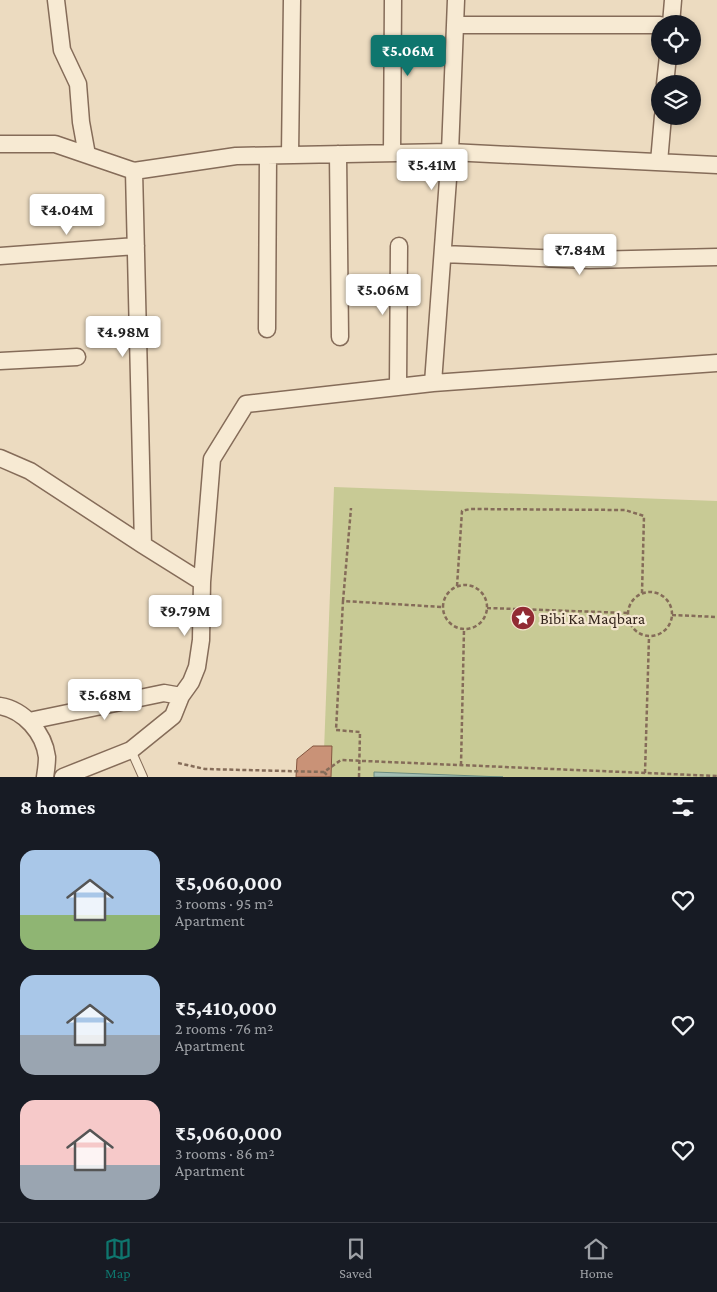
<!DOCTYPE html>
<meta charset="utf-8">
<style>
body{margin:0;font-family:"Crimson Pro",serif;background:#242831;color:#f1f3f6;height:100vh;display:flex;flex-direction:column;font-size:19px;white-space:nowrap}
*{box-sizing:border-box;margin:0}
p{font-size:16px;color:#9ea1a6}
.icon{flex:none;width:28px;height:28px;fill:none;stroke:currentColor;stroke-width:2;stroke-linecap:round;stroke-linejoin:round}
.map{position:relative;height:777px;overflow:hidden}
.side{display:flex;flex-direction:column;background:#171b24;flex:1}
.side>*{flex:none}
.buttons{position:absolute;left:651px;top:15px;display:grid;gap:10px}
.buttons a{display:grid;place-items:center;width:50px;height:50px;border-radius:50%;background:#171b24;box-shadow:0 2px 8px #0003;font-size:25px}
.price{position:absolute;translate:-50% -42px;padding:0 11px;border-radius:5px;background:#fff;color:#222;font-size:16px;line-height:32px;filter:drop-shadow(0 1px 2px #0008)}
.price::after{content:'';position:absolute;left:50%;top:30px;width:15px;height:11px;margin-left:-8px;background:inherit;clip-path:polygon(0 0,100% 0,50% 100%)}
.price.on{background:#0f766e;color:#fff}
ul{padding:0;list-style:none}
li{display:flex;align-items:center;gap:15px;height:125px;padding:0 20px}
li span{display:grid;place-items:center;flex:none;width:140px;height:100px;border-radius:15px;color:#555}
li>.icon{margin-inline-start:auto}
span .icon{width:60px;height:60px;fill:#fffc;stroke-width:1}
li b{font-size:21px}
h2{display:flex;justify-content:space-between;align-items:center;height:60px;padding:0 20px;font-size:21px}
.tab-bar{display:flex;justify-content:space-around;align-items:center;height:70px;border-top:1px solid #363941;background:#171b24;font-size:14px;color:#9ea1a6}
.tab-bar a{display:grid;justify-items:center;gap:2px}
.tab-bar .on{color:#0f766e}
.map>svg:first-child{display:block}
.green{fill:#c8ca95}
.water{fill:#a3beb4;stroke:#6b8c81}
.building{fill:#c99277;stroke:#83553f}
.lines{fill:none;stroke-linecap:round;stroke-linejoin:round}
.lane-casing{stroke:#856c59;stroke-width:10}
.street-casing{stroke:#856c59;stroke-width:19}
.path{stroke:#856c59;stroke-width:2.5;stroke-dasharray:4 2.5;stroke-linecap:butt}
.lane{stroke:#f7ead3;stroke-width:8}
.street{stroke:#f7ead3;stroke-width:16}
.labels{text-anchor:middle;stroke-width:4.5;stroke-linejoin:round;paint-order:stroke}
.poi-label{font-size:16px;fill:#35261d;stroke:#f4e6d0;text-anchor:start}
</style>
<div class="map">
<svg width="717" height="777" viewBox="0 0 717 777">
<rect width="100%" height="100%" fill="#ecdbc0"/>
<path class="green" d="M334,487L717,501V777H323Z"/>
<path class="water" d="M374,772L503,777H374Z"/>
<path class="building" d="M313,746H332L331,777H296L297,759Z"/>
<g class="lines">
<g class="lane-casing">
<path id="lane" d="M131,750L143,777"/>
</g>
<g class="street-casing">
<path id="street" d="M56,0L62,50L78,84L81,122L87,155
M671,24L673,0
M455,25H660
M665,84L668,56
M0,144H55L134,171L236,156L450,152L717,165
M392,153L393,0
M338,154L340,337
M290,155L292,0
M659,162L663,116
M134,171L143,545
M443,254L589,260L717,257
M0,256L136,246
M267,329L268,156
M0,361L77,357
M433,383L450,152L456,0
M398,387L399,246
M0,458L30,471L143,545L202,582
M0,706C24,710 44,733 47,757C47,764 46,771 45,777
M29,721L164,693L181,696
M63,777L131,750L173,716L181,696L191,682L197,667L201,640L202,582L212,459L246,404L433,383L717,363"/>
</g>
<path class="path" d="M443 607a22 22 0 1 1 44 0a22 22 0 1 1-44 0Z
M457,586L462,511L470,509L625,510L644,516L642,593
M628 614a22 22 0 1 1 44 0a22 22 0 1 1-44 0Z
M343,601L351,508
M487,608L628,613
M672,615L717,617
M178,763L205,769L324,772L341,760L717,776
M461,765L464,630
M324,772L329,777
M645,773L649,637
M359,777L360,732L336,730L343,601L442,607"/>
<use href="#lane" class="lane"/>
<use href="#street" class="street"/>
</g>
<defs>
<g id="sight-disc" transform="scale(1.25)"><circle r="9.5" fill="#922b34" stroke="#f4e6d0"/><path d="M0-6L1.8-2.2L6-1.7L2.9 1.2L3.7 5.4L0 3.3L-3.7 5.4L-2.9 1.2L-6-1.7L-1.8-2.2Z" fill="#fff"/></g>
</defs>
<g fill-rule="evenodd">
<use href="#sight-disc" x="523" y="618"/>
</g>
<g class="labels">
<g class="poi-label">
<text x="540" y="624">Bibi Ka Maqbara</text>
</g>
</g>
</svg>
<div class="buttons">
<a><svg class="icon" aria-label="locate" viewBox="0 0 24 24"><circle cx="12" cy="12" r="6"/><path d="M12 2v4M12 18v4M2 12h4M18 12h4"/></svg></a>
<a><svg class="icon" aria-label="layers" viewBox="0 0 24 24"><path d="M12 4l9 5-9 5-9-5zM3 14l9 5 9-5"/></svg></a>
</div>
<b class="price on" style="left:408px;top:77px">₹5.06M</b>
<b class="price" style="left:432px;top:191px">₹5.41M</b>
<b class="price" style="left:67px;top:236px">₹4.04M</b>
<b class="price" style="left:580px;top:276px">₹7.84M</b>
<b class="price" style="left:383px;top:316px">₹5.06M</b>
<b class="price" style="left:123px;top:358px">₹4.98M</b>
<b class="price" style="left:185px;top:637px">₹9.79M</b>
<b class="price" style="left:105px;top:721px">₹5.68M</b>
</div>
<section class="side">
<h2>8 homes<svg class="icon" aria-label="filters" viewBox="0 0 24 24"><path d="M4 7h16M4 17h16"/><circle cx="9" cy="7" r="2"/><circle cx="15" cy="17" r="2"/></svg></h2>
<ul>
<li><span style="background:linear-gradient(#a9c7e8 65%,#8fb573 0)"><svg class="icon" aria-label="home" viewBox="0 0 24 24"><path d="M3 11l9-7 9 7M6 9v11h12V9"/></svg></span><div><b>₹5,060,000</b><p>3 rooms · 95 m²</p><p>Apartment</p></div><svg class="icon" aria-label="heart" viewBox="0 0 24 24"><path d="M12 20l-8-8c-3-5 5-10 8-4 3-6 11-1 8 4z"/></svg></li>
<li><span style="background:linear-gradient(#a9c7e8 60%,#9aa5b1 0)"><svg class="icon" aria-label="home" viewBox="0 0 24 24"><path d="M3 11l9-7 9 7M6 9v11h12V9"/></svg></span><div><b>₹5,410,000</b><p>2 rooms · 76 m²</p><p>Apartment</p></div><svg class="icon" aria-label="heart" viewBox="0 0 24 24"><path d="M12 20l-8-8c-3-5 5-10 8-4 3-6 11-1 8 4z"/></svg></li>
<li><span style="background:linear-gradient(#f6c9c9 65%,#9aa5b1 0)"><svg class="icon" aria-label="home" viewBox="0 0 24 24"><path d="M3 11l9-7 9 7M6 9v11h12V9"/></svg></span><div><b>₹5,060,000</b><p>3 rooms · 86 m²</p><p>Apartment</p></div><svg class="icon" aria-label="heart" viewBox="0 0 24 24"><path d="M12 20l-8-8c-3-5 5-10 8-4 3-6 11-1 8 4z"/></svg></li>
</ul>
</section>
<nav class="tab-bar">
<a class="on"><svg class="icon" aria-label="map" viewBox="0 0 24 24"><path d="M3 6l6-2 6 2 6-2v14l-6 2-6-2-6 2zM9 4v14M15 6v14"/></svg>Map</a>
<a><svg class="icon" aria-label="saved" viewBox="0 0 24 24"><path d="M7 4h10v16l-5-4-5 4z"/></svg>Saved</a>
<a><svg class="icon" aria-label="home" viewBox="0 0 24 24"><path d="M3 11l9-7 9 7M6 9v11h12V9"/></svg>Home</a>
</nav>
